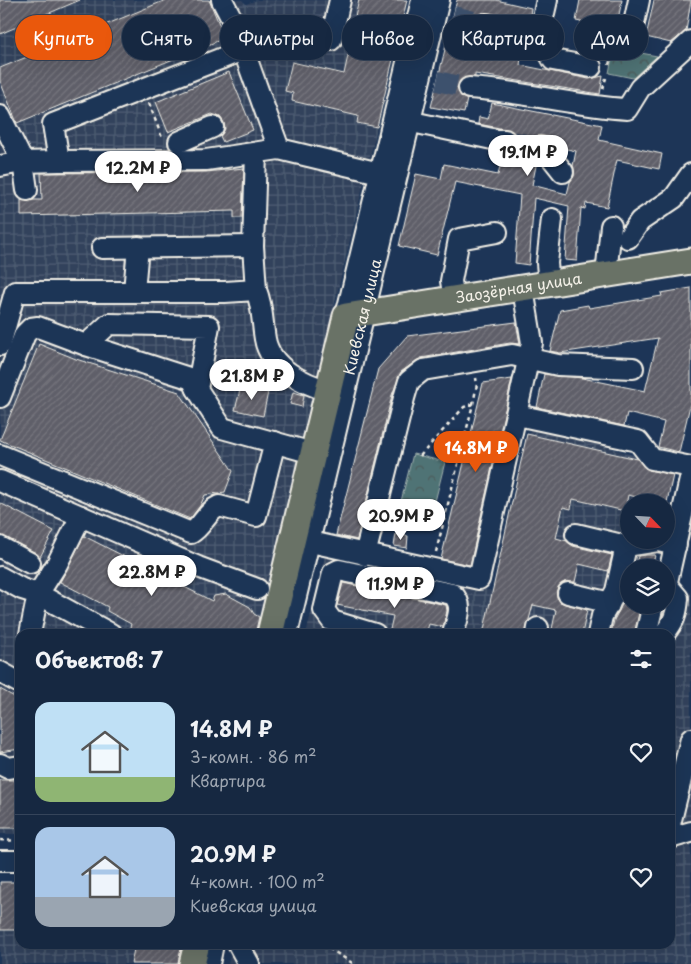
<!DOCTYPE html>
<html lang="ru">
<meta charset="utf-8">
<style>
body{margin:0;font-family:"Playpen Sans",sans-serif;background:#23344c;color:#f1f3f6;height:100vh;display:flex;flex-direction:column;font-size:19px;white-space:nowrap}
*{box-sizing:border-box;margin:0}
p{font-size:16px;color:#9ea6b1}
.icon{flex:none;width:28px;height:28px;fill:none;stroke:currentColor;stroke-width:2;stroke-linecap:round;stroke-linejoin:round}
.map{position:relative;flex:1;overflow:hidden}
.drawer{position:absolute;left:15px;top:629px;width:660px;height:320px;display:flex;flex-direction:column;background:#162841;border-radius:15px;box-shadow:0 5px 20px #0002,0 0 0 1px #35445a}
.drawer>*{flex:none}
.guide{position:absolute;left:15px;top:15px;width:661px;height:45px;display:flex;gap:10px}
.needle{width:32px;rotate:115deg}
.controls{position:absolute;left:620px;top:494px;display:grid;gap:10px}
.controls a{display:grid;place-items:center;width:55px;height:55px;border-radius:50%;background:#162841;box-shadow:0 5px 20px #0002,0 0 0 1px #35445a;font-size:25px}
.price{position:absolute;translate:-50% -42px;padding:0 11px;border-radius:18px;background:#fff;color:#222;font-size:16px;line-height:32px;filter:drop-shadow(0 1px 2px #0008)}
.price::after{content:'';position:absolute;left:50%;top:30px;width:15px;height:11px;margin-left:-8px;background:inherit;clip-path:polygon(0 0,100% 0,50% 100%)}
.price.selected{background:#ea580c;color:#fff}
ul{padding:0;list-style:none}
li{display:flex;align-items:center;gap:15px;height:125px;padding:0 20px}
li+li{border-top:1px solid #35445a}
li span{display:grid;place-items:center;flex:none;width:140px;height:100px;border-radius:15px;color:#555}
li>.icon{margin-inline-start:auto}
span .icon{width:60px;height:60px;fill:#fffc;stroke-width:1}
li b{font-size:21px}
h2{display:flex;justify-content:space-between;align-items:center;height:60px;padding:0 20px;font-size:21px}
.pill{padding:0 18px;border-radius:22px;background:#162841;box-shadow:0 5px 20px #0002,0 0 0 1px #35445a;font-size:18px;line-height:45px}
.pill.selected{background:#ea580c;color:#fff}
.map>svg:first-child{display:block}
.industrial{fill:url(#industrial-grid)}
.forest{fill:url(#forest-crowns);stroke:#a2b2ae}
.building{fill:url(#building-hatch);stroke:#f4f1e8;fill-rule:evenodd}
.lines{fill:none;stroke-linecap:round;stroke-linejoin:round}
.minor-tunnel{stroke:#3d516d;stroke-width:20;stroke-dasharray:20 10;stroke-linecap:butt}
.minor-casing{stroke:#f4f1e8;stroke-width:24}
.major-casing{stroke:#f4f1e8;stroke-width:29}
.path{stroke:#f4f1e8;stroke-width:2.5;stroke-dasharray:4 4;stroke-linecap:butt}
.minor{stroke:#1d3557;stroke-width:20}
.major{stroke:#697266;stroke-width:25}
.labels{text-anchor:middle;stroke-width:4;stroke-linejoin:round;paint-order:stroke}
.street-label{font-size:15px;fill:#f4f1e8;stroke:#1d3557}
</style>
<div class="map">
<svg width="691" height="964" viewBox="0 0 691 964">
<defs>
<pattern id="industrial-grid" width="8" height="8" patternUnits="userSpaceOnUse" patternTransform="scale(1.25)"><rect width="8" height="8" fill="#31425c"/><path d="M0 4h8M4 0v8" fill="none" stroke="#4f5e73"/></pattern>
<pattern id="forest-crowns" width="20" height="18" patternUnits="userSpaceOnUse" patternTransform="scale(1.25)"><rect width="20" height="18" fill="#507374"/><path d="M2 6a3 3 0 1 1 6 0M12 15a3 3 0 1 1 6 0" fill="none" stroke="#4c5b5b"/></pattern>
<pattern id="building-hatch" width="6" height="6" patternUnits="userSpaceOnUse" patternTransform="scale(1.25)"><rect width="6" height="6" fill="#5f5f69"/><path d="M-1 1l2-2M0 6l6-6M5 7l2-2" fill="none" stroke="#77767e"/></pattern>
</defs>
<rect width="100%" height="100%" fill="#1d3557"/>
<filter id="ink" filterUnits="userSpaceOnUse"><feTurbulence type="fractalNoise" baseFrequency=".02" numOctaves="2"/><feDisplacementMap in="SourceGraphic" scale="10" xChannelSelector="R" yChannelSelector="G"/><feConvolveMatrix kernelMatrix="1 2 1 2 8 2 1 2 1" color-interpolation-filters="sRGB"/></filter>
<g filter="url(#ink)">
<path class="industrial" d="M0,0H242L246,4L257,0H408L255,634H20V834H0Z
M532,422L675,469L666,509V502H629V540H659L653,567L629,568V605H657L678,609L691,592V964H228L233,944H670V634H306L325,556L493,591Z
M0,882H20V944H185L180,964H0Z"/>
<path class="forest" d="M614,48L657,56L633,78L609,73Z
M413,454L445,462L429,525L397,517Z"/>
<path class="building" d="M0,0H80L0,34Z
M166,0H209L225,38L17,123L0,81V68Z
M359,0H407L377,127L357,123L358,116L292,101L293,93L285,91L292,62L344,74L349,51L347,50Z
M457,0H496L531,8L529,21L482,13L475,21V28L484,36L523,44L520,65L589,79L603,76L600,94L475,74V77L464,78L457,87L459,93L467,99L464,113L431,107Z
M580,0H622L616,29L576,21Z
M654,0H691L686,31L671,43L646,37Z
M229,72L253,130L223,142L220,136L225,129L224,123L220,117L212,114L168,132L156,102Z
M492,103L602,125L599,140L662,154L659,169L617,160L607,207L586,203L585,209L581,208L577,261L565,260L569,206L534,198L529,265L515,263L520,195L455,182L437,255L399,246L416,174L441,179L444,164L498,175L503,152L511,150L517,140L510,130L478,124L479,117L488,119ZM537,136L547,137L558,147L576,151L573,166L574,176L570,182L567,194L532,185L537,161H539L531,155L528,145L532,138Z
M244,168L242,218H234V211L21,216V200H42L41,173L206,172Z
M691,288V401L679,452L658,447L664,422L627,413L624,426L537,407L544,374L582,378L645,391L658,338L560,353L550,351L560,310L588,305L589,308L662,296L661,293Z
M516,322L520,344L510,343L421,358L401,372L392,395L357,540L336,535L378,369L407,336Z
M39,344L76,359L179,392L233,471L225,492L205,495L200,506L190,519L0,440Z
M512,379L470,565L441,559L483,383Z
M241,386L268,392L263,416L235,410Z
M293,392L304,395L302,407L290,404Z
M527,434L637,459L649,470L673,475L667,502H649L650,500L628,495L625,511L573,499L571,509L563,507L556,538L567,541L573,546L612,555L608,571L579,564L575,582H564L557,590V597L560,602L587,610L582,634H551L556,610L533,605L525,634H483Z
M0,503L54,531L40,557L36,553L0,535Z
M396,534L408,536L407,548L394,546Z
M84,536L212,601L214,596L226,594L250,607L254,614L259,617L255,634H128L131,624L107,611L108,607L60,582Z
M647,555H655L652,568H635L638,556Z
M343,583L446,605L447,611L443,627L429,624L426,634H389L393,616L337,605Z
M624,601L629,602V605H641L634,634H611L614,620Z
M0,689L20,700V749L0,752Z
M0,780H20V828H0Z
M0,882H20V930H0Z
M135,944H182L178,964H131Z"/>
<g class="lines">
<path class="minor-tunnel" d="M453,16L486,24
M437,81L469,88
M505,140L540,147"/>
<g class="minor-casing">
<g id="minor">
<path d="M222,0L233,21L279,149L392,176"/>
<path d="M486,24L539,35L553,60L591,67"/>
<path d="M633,28L639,0"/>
<path d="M299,31L331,40L340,0"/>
<path d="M539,35L547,0"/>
<path d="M243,50L53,124L59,161L206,160L279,149"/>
<path d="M469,88C522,91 574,106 627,109L640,88L691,41"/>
<path d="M0,116L23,162L27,190"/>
<path d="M398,119L497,140H505"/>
<path d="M179,142L213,127"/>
<path d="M540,147L544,148L563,172"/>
<path d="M256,153L253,246L256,290"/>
<path d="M0,166L23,162L59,161"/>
<path d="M628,238L640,221L674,198L691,174"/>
<path d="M102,248L253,246"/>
<path d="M606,275L611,226"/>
<path d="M549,285L547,263L552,219"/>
<path d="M134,291L138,247"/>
<path d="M454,300L451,281L459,239L497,232"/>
<path d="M346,316L422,0"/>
<path d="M0,345L15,292H225L256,290C263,307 262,322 265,339C270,368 304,384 329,391"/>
<path d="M86,345L109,324L209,326L197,389L222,428L327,457"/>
<path d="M0,397L25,334L31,328L38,327L86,345L192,379L197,389"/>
<path d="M517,415L638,441L652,459L691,467"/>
<path d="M0,455L191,533C203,526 206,512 219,506L256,516L275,442"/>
<path d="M0,481L198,567L257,589"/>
<path d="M576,534L626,546L658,541L676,545"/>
<path d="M297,539L479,579L532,343L523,289"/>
<path d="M0,547L30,563"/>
<path d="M365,555L404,398L409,381L423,370L512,355L558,365L633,368"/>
<path d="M0,577L22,589L38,594L111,634"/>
<path d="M666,586L691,475"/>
<path d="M568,593L602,601L609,605"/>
<path d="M30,634L38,594L57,564L81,516"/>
<path id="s1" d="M287,634L439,0"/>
<path d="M375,634L332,621L324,610L333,573L339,570L452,594C465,605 457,619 453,634"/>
<path d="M537,634L538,628"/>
<path d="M598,634L602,616L616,591L626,546"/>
<path d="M646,634L653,605"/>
<path d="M664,634C674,622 677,614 678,598L667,585"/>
<path d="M0,672L20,683"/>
<path d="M0,764L8,768L20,766"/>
<path d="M670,824L691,739"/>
<path d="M670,838L691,832"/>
<path d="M0,861H20"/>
<path d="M238,944L249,964"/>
<path d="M209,964L213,944"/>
</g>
</g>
<g class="major-casing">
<g id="major">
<path id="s2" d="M270,634L346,316L691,261"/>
<path d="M192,964L197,944"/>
</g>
</g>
<path class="path" d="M609,65L617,34
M603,89L606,78
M149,103L162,138
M420,456L464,407L473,404
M436,552L473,404L477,384L476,378
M0,840L20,841
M322,944L354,964"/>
<use href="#minor" class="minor"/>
<use href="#major" class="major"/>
</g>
</g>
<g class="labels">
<g class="street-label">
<text dy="5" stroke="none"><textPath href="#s2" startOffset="502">Заозёрная улица</textPath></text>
<text dy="5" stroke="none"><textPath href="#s1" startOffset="326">Киевская улица</textPath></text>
</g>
</g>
</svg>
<div class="controls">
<a><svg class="needle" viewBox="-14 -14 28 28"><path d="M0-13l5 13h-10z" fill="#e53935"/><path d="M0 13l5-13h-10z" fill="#9ea6b1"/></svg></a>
<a><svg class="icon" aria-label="layers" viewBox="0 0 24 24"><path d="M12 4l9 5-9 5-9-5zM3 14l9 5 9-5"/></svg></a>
</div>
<b class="price" style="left:528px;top:177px">19.1M ₽</b>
<b class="price" style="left:138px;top:193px">12.2M ₽</b>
<b class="price" style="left:252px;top:401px">21.8M ₽</b>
<b class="price selected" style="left:476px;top:473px">14.8M ₽</b>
<b class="price" style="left:401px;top:541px">20.9M ₽</b>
<b class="price" style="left:152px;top:597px">22.8M ₽</b>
<b class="price" style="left:395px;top:609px">11.9M ₽</b>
<div class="guide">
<a class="pill selected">Купить</a>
<a class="pill">Снять</a>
<a class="pill">Фильтры</a>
<a class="pill">Новое</a>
<a class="pill">Квартира</a>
<a class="pill">Дом</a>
</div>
<section class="drawer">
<h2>Объектов: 7<svg class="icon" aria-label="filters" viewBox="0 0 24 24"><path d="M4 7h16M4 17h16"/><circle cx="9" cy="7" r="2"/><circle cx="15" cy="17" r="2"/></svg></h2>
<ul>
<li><span style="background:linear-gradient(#bfe0f5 75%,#8fb573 0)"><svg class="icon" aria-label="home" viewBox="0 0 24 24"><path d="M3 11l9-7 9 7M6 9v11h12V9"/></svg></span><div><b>14.8M ₽</b><p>3-комн. · 86 m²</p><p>Квартира</p></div><svg class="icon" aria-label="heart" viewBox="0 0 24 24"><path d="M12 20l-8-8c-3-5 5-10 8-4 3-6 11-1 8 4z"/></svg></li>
<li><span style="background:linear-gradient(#a9c7e8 70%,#9aa5b1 0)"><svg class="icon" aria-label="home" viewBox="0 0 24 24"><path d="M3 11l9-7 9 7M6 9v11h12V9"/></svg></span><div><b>20.9M ₽</b><p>4-комн. · 100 m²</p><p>Киевская улица</p></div><svg class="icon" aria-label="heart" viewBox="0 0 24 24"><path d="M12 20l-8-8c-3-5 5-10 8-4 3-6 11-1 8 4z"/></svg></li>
</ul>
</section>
</div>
